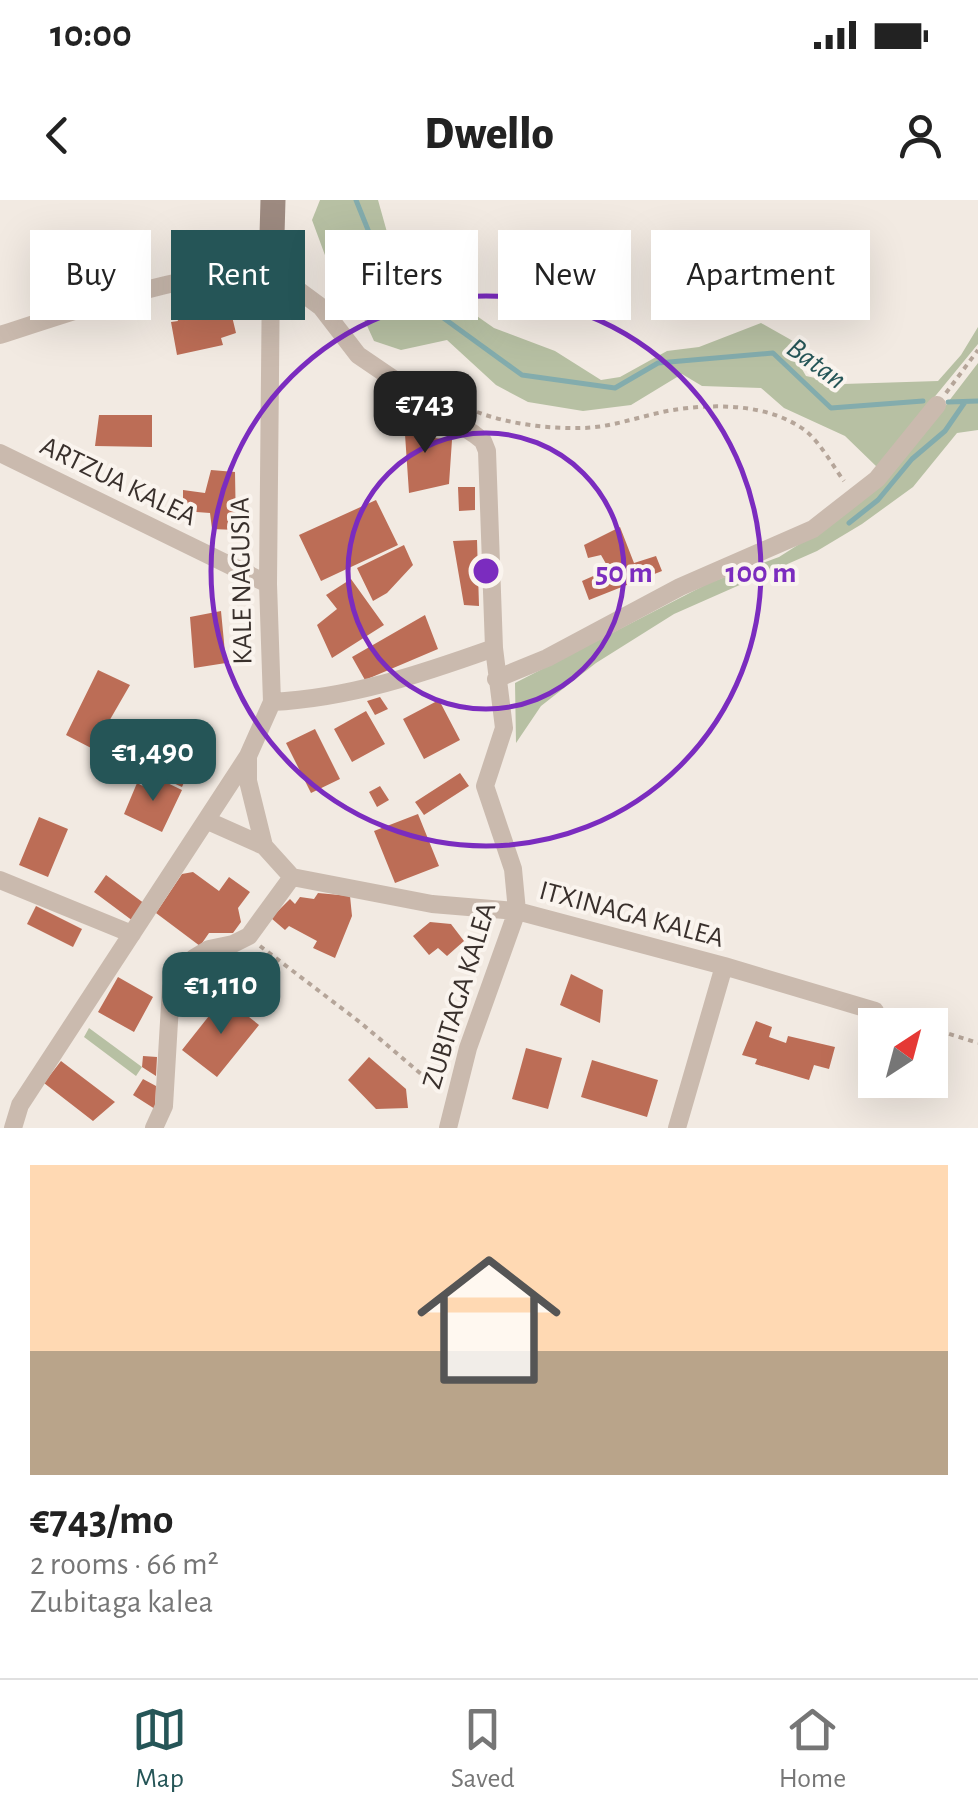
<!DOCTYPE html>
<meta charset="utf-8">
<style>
body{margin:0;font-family:"Alegreya Sans",sans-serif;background:#f6f6f6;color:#222;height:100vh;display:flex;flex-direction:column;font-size:38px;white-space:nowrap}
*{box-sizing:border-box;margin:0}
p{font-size:32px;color:#767676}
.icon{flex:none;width:55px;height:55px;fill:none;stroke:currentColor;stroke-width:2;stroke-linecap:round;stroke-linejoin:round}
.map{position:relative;height:928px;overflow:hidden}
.sheet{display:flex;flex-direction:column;background:#fff;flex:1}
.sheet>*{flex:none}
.guide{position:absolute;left:30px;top:30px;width:920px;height:90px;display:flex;gap:20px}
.needle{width:65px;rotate:36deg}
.controls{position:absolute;left:858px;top:808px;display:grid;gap:20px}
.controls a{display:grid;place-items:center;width:90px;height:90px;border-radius:0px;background:#fff;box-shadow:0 10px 40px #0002;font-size:50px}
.price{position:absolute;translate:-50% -85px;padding:0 22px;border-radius:20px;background:#255557;color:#fff;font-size:32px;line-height:65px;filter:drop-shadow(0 2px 5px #0008)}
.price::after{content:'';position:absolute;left:50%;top:60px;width:30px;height:22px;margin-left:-15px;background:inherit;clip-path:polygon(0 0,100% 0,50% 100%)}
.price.on{background:#222;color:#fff}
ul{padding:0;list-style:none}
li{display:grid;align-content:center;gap:20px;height:530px;padding:0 30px}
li+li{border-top:2px solid #e0e0e0}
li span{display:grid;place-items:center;height:310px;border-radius:0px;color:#555}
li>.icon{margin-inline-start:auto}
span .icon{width:180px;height:180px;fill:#fffc;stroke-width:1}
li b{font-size:42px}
.tag{padding:0 35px;border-radius:0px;background:#fff;box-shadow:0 10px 40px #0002;font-size:35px;line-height:90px}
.tag.on{background:#255557;color:#fff}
.status{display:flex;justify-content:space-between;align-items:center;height:70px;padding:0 50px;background:#fff;direction:ltr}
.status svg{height:28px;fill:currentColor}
header{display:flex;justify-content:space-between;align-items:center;height:130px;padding:0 30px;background:#fff;font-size:45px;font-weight:800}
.dock{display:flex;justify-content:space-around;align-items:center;height:140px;border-top:2px solid #e0e0e0;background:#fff;font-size:28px;color:#767676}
.dock a{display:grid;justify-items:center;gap:5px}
.dock .on{color:#255557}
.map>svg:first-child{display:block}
.green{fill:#b7c0a3}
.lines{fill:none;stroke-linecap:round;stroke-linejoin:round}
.stream{stroke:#83acad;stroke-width:5}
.building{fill:#bc6d56}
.path{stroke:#b5a599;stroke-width:4;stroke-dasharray:5 5;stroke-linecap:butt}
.street{stroke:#cabaae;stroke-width:18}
.secondary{stroke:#9d8a80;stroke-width:25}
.ring{fill:none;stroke:#7b2cbf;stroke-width:5}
.labels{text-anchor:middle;stroke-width:8;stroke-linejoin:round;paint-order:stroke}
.street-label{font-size:28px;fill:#39302c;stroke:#faf4ee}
.water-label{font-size:30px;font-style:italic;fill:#255557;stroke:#faf4ee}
.centre{fill:#7b2cbf;stroke:#faf4ee;stroke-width:5}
.ring-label{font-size:30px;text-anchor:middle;font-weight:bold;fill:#7b2cbf;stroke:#faf4ee;stroke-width:8;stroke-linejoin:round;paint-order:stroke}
</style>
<div class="status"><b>10:00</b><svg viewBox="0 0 49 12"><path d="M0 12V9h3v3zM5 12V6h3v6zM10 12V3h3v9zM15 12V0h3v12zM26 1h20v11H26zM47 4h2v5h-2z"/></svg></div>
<header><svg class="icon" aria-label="back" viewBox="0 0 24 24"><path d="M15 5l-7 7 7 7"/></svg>Dwello<svg class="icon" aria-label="person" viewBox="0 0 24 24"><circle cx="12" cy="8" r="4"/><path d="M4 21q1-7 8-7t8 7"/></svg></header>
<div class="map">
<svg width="978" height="928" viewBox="0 0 978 928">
<rect width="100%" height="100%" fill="#f2eae2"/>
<path class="green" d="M320,0H378L392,50L421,77L494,128L555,151L601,180L620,177L667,151L699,147L761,123L793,141L796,159L806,176L843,184L938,181L961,155L978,127V144L877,267L845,236L784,208L761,188L702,186L682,174L631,205L583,211L528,202L496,185L447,140L401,150L374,141L358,106L340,101L327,84L329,66L312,20Z
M978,163V230L957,233L913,287L862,324L817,351L674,414L596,463L541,506L516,543L515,483L709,383L779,357L842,317L916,244Z
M89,828L142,867L136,876L84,837Z"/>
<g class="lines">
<path class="stream" d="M356,0L387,77L522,175L615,188L658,163L773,153L831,208L923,201
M948,202L978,201
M849,323L878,300L912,259L945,231L965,202"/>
</g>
<path class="building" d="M213,106L214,112L230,108L236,133L221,138L223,145L177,155L171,122L178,121L176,115Z
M403,205L421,217L426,237L452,240L449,284L409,293Z
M99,215H152V247L95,246Z
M211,270L235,272L236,330L212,329L210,313L183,311V290L205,293Z
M458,287H475V310L459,311Z
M376,300L398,345L321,381L299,335Z
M620,327L634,363L656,356L662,371L589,400L582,381L609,369L601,355L588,358L584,345Z
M477,340L479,406L464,405L453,341Z
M404,345L413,365L387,393L373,401L357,368Z
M351,379L384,425L332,458L317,425L337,409L326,395Z
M221,411L226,463L194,468L190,417Z
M425,415L438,449L365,480L352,457Z
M98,470L130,485L93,549L66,535Z
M380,497L388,509L375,515L367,501Z
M439,500L460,540L424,559L403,519Z
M366,511L385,544L352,562L334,529Z
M315,529L340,579L311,593L286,543Z
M130,531L194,560L182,587L118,558Z
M460,573L469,586L424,615L415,602Z
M159,579L182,590L162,632L124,614L137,583L153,591Z
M380,586L389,600L377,607L369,592Z
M418,614L439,666L395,683L374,631Z
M39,617L68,629L48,677L19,665Z
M193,672L219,691L229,677L250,692L238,708L241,722L233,733H209L200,746L156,713L182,674Z
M106,675L145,704L133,721L94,692Z
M318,693L350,696L352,716L335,758L313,748L317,741L289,726L285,730L271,718L290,699L295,704L300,697L314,699Z
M36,706L82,729L73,747L27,724Z
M430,722L451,724L464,741L447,756L438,748L429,755L413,736Z
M204,761L226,782L214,795L192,774Z
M571,774L603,790L600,823L560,805Z
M118,777L153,797L134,832L98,812Z
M224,797L259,825L217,877L182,850Z
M756,821L772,827L769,837L786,843L788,836L835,847L829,869L814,865L809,880L755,864L757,859L742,855Z
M526,848L562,858L548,909L512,899Z
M143,856L157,857L156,876L142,867Z
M369,857L406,889L408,908L376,909L348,880Z
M592,860L658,880L647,917L581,897Z
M61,861L115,902L93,921L44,883Z
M143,879L156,886L155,909L133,895Z"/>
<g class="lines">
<path class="path" d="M946,193L978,150
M477,212C509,224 548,229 583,228C614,227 643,215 673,210C716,203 772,204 807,232C821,244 833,266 844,281
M260,746L361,823L440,890
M889,816L920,825
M930,828L978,843"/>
<path class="street" d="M271,70L321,107L358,155L474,234L483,241L487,251L494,448L504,528L485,586L513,669L517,711L468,848L448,928
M0,135C87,107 179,73 271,70
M0,253L268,384
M496,479L547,458L680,387L813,329L877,279L937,205
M272,502C350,498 421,474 494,448
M248,558V581L264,646
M208,621L264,646L292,677L432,704L517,711L724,766L875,811
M0,680L132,734
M13,928L20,905L248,556L272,502L268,384L271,70
M154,928L164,906L171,788L194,758L209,749L233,744L249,736L292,677
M677,928L724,766"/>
<path class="secondary" d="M271,70L273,0"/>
</g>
<g class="ring">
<circle cx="486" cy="371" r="138"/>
<circle cx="486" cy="371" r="275"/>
</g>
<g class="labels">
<g class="street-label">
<text transform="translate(119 280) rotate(26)" y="10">ARTZUA KALEA</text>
<text transform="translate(240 381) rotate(-91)" y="10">KALE NAGUSIA</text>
<text transform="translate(632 713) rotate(15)" y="10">ITXINAGA KALEA</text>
<text transform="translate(458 795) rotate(-73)" y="10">ZUBITAGA KALEA</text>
</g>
<g class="water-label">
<text transform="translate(817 163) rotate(36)" y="10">Batan</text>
</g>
</g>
<circle cx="486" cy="371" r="15" class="centre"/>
<g class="ring-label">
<text x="624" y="382">50 m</text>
<text x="761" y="382">100 m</text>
</g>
</svg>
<div class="controls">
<a><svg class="needle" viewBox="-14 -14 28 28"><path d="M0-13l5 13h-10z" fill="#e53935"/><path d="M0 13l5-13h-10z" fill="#767676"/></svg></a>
</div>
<b class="price on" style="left:425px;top:256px">€743</b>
<b class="price" style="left:153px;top:604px">€1,490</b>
<b class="price" style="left:221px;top:837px">€1,110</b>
<div class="guide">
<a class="tag">Buy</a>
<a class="tag on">Rent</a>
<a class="tag">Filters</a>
<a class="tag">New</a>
<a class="tag">Apartment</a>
</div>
</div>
<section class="sheet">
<ul>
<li><span style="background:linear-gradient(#ffd9b3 60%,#b9a48a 0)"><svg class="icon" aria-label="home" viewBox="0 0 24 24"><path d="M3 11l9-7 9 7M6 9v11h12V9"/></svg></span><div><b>€743/mo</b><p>2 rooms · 66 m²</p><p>Zubitaga kalea</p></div></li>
</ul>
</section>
<nav class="dock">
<a class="on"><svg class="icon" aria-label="map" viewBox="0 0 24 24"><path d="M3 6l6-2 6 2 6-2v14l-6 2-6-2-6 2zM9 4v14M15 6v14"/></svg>Map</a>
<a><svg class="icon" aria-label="saved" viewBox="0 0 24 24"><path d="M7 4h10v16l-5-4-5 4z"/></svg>Saved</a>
<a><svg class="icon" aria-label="home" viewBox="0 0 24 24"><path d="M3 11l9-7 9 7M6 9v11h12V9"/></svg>Home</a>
</nav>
